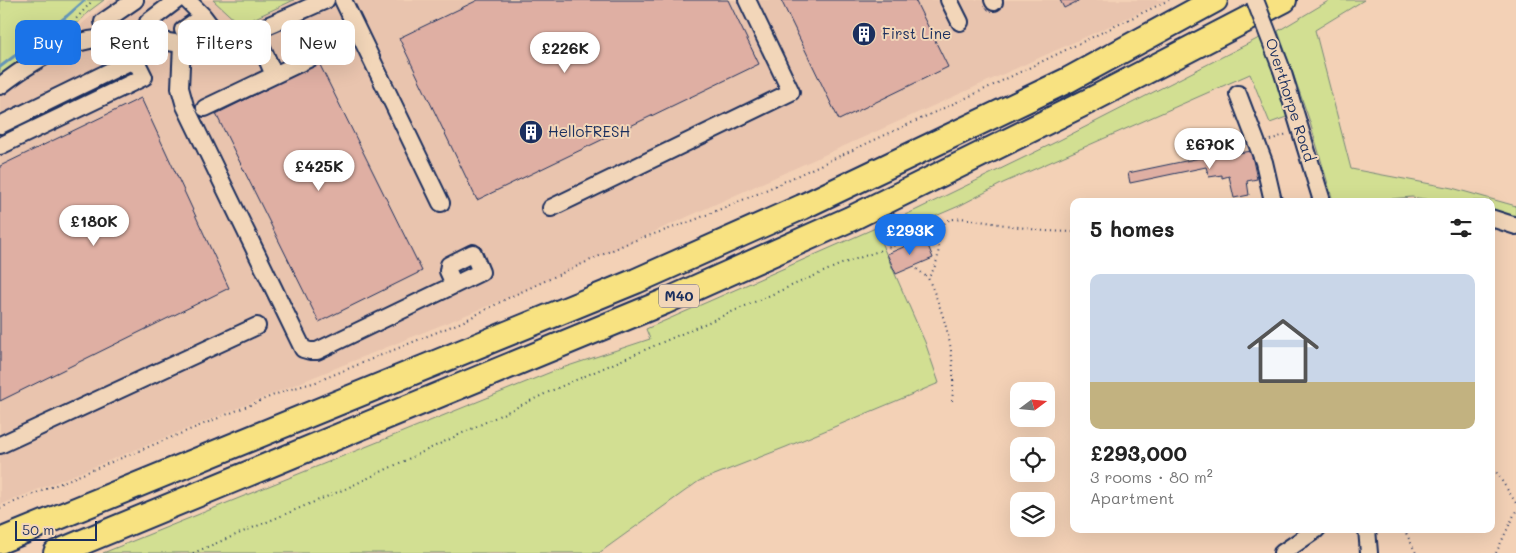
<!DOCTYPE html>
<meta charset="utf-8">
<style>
body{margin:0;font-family:Mali,sans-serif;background:#f2f2f2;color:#222;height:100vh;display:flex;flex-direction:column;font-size:19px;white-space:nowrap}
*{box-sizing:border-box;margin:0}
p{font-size:16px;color:#767676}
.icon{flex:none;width:28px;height:28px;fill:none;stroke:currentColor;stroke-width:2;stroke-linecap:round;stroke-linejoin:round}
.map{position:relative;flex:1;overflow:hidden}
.side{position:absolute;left:1070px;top:198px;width:425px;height:335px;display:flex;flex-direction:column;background:#fff;border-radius:10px;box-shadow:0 5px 20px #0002}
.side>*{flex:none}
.guide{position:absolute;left:15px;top:20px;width:475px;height:45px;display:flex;gap:10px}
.needle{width:32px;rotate:74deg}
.fabs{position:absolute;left:1010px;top:382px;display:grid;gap:10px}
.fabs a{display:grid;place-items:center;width:45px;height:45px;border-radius:10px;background:#fff;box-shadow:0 5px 20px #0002;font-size:25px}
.scale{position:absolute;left:15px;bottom:12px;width:82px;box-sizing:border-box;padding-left:5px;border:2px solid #1b2f5e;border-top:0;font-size:14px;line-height:18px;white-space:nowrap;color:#1b2f5e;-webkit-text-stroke:4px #f2d6b9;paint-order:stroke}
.price{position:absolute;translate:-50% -42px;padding:0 11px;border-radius:18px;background:#fff;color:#222;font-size:16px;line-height:32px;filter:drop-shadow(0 1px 2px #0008)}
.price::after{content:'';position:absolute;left:50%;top:30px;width:15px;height:11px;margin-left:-8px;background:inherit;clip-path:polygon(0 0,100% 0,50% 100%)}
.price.current{background:#1a73e8;color:#fff}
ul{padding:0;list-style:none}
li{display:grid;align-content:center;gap:10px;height:265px;padding:0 20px}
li+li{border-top:1px solid #e0e0e0}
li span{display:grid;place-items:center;height:155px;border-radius:10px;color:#555}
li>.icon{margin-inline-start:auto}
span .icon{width:90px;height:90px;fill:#fffc;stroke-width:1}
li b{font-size:21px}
h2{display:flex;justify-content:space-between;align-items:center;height:60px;padding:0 20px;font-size:21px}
.tag{padding:0 18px;border-radius:10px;background:#fff;box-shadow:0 5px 20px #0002;font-size:18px;line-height:45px}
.tag.current{background:#1a73e8;color:#fff}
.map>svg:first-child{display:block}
.built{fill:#e9c4ae}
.green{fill:#d2df92;stroke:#768778}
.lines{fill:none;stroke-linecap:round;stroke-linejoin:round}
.stream{stroke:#6597ba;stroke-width:3}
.building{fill:#dfafa3;stroke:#1b2f5e}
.minor-casing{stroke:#1b2f5e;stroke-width:20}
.highway-casing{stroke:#1b2f5e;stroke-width:28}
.path{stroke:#1b2f5e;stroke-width:2;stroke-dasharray:1 4;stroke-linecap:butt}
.minor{stroke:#f2d6b9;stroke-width:16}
.highway{stroke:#f8e281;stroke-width:24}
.minor-bridge-casing{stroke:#1b2f5e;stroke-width:20;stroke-linecap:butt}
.minor-bridge{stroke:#f2d6b9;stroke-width:16}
.labels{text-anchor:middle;stroke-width:4;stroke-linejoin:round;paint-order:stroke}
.shield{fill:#f2d6b9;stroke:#5c6179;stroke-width:1}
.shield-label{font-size:14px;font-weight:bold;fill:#1b2f5e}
.poi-label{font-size:15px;fill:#1b2f5e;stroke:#f2d6b9;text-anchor:start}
.street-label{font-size:15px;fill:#1b2f5e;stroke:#f2d6b9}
</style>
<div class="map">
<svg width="1516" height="553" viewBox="0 0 1516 553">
<rect width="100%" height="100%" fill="#f3d1b6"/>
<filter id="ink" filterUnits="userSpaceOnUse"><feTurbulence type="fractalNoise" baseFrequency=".02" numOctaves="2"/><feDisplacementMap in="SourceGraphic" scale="10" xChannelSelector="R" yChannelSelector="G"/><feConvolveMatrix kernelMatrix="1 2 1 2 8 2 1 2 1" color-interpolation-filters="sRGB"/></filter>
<g filter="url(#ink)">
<path class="built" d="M110,0H1167L510,297L0,505V94Z"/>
<path class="green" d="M0,0H104L88,12L80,21L0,78Z
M213,0H294L240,25Z
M1330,0H1364L1315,30L1351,169L1452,188L1516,206V219L1491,213V201H1437L1412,197L1368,201H1333L1309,119L1278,31Z
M1261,37L1289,116L1270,123L1250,74L1003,183L959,206L880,240L925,342L939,383L786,447L699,481L599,553H103L556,370L650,339L646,329L914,211L1058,141Z"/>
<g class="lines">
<path class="stream" d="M0,67L67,16L85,0"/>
</g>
<path class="building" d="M478,0H728L759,64L477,200L399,38Z
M781,0H915L948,67L839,120Z
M1060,0H1080L1064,8Z
M319,63L422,271L319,322L216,114Z
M141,98L229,288L0,401V166Z
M1238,150V153L1251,151L1257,179L1247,181L1249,195L1234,198L1229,176L1222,178V175L1209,177L1206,167L1130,183L1128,173Z
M925,238L933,258L896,274L887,254Z"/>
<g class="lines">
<g class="minor-casing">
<path id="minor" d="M187,0L203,16
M343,0L441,203
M949,0L960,22
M993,0L994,2
M103,22L135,0
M148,22L177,0
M183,30L203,16L216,33L218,41
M255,31L274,75
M182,44L180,88L185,106L303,349L310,351H317L481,272L473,253L449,265L448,271L454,284
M1282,70L1322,201
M0,86C44,52 79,34 136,37C157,39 179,46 201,45C239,42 290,15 326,0
M1238,94L1264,162L1273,201
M205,108L342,43
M0,125L129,62L138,65L144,77L0,146
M551,208L791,92L747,0
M1491,218L1516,226
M0,445L257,326
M1367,529L1369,553
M1282,553L1317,529"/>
</g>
<g class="highway-casing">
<path id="highway" d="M0,541L636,281L802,207L1068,80L1215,0
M56,553L664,302L850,219L1093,99L1284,0"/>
</g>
<path class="path" d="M76,28L75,20L93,0
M1270,140L1287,134
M917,269L928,278
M952,401C957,356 946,318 928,278C932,273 935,267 937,260C941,248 934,228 949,220C952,219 958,219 961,218L1044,231L1074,232
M1491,464L1516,503
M0,508L284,391L316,382L464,321L510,297L630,242L687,223L757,194L981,91L1169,0
M1404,529L1416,553
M193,553L345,489L553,390L839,265L941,229
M1496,553L1516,511"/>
<use href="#minor" class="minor"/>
<use href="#highway" class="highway"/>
<g class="minor-bridge-casing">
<path id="minor-bridge" d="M1255,0L1282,70"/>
</g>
<use href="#minor-bridge" class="minor-bridge"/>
</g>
</g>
<defs>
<g id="building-disc" transform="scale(1.25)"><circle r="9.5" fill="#1b2f5e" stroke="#f2d6b9"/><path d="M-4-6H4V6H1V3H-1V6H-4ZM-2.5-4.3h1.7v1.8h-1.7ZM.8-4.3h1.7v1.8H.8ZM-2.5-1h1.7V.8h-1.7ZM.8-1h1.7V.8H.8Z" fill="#fff"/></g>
</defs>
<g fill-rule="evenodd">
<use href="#building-disc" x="864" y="34"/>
<use href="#building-disc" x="531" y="132"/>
</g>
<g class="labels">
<rect class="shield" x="659" y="284.5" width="40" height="23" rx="4"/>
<g class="shield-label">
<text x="679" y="301">M40</text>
</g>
<g class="poi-label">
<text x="882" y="39">First Line</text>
<text x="548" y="137">HelloFRESH</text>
</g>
<g class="street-label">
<text transform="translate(1290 100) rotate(72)" y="5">Overthorpe Road</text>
</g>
</g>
</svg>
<div class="fabs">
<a><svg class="needle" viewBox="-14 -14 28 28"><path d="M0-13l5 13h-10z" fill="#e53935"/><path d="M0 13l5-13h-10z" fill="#767676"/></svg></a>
<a><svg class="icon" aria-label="locate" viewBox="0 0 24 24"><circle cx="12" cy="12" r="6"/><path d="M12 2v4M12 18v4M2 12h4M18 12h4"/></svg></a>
<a><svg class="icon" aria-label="layers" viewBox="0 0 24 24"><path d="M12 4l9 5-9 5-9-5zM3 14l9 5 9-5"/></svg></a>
</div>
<div class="scale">50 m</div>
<b class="price" style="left:565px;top:74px">£226K</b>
<b class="price" style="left:1210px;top:170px">£670K</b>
<b class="price" style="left:319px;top:192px">£425K</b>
<b class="price" style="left:94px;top:247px">£180K</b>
<b class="price current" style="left:910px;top:256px">£293K</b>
<div class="guide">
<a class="tag current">Buy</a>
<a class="tag">Rent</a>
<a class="tag">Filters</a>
<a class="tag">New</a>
</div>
<section class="side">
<h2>5 homes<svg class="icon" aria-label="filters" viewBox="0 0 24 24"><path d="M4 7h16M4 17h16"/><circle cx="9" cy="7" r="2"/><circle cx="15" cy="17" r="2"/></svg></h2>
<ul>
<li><span style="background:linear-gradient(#c9d6e8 70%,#c2b280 0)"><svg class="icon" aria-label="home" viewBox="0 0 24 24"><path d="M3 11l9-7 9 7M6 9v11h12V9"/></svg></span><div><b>£293,000</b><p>3 rooms · 80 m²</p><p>Apartment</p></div></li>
</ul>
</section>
</div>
